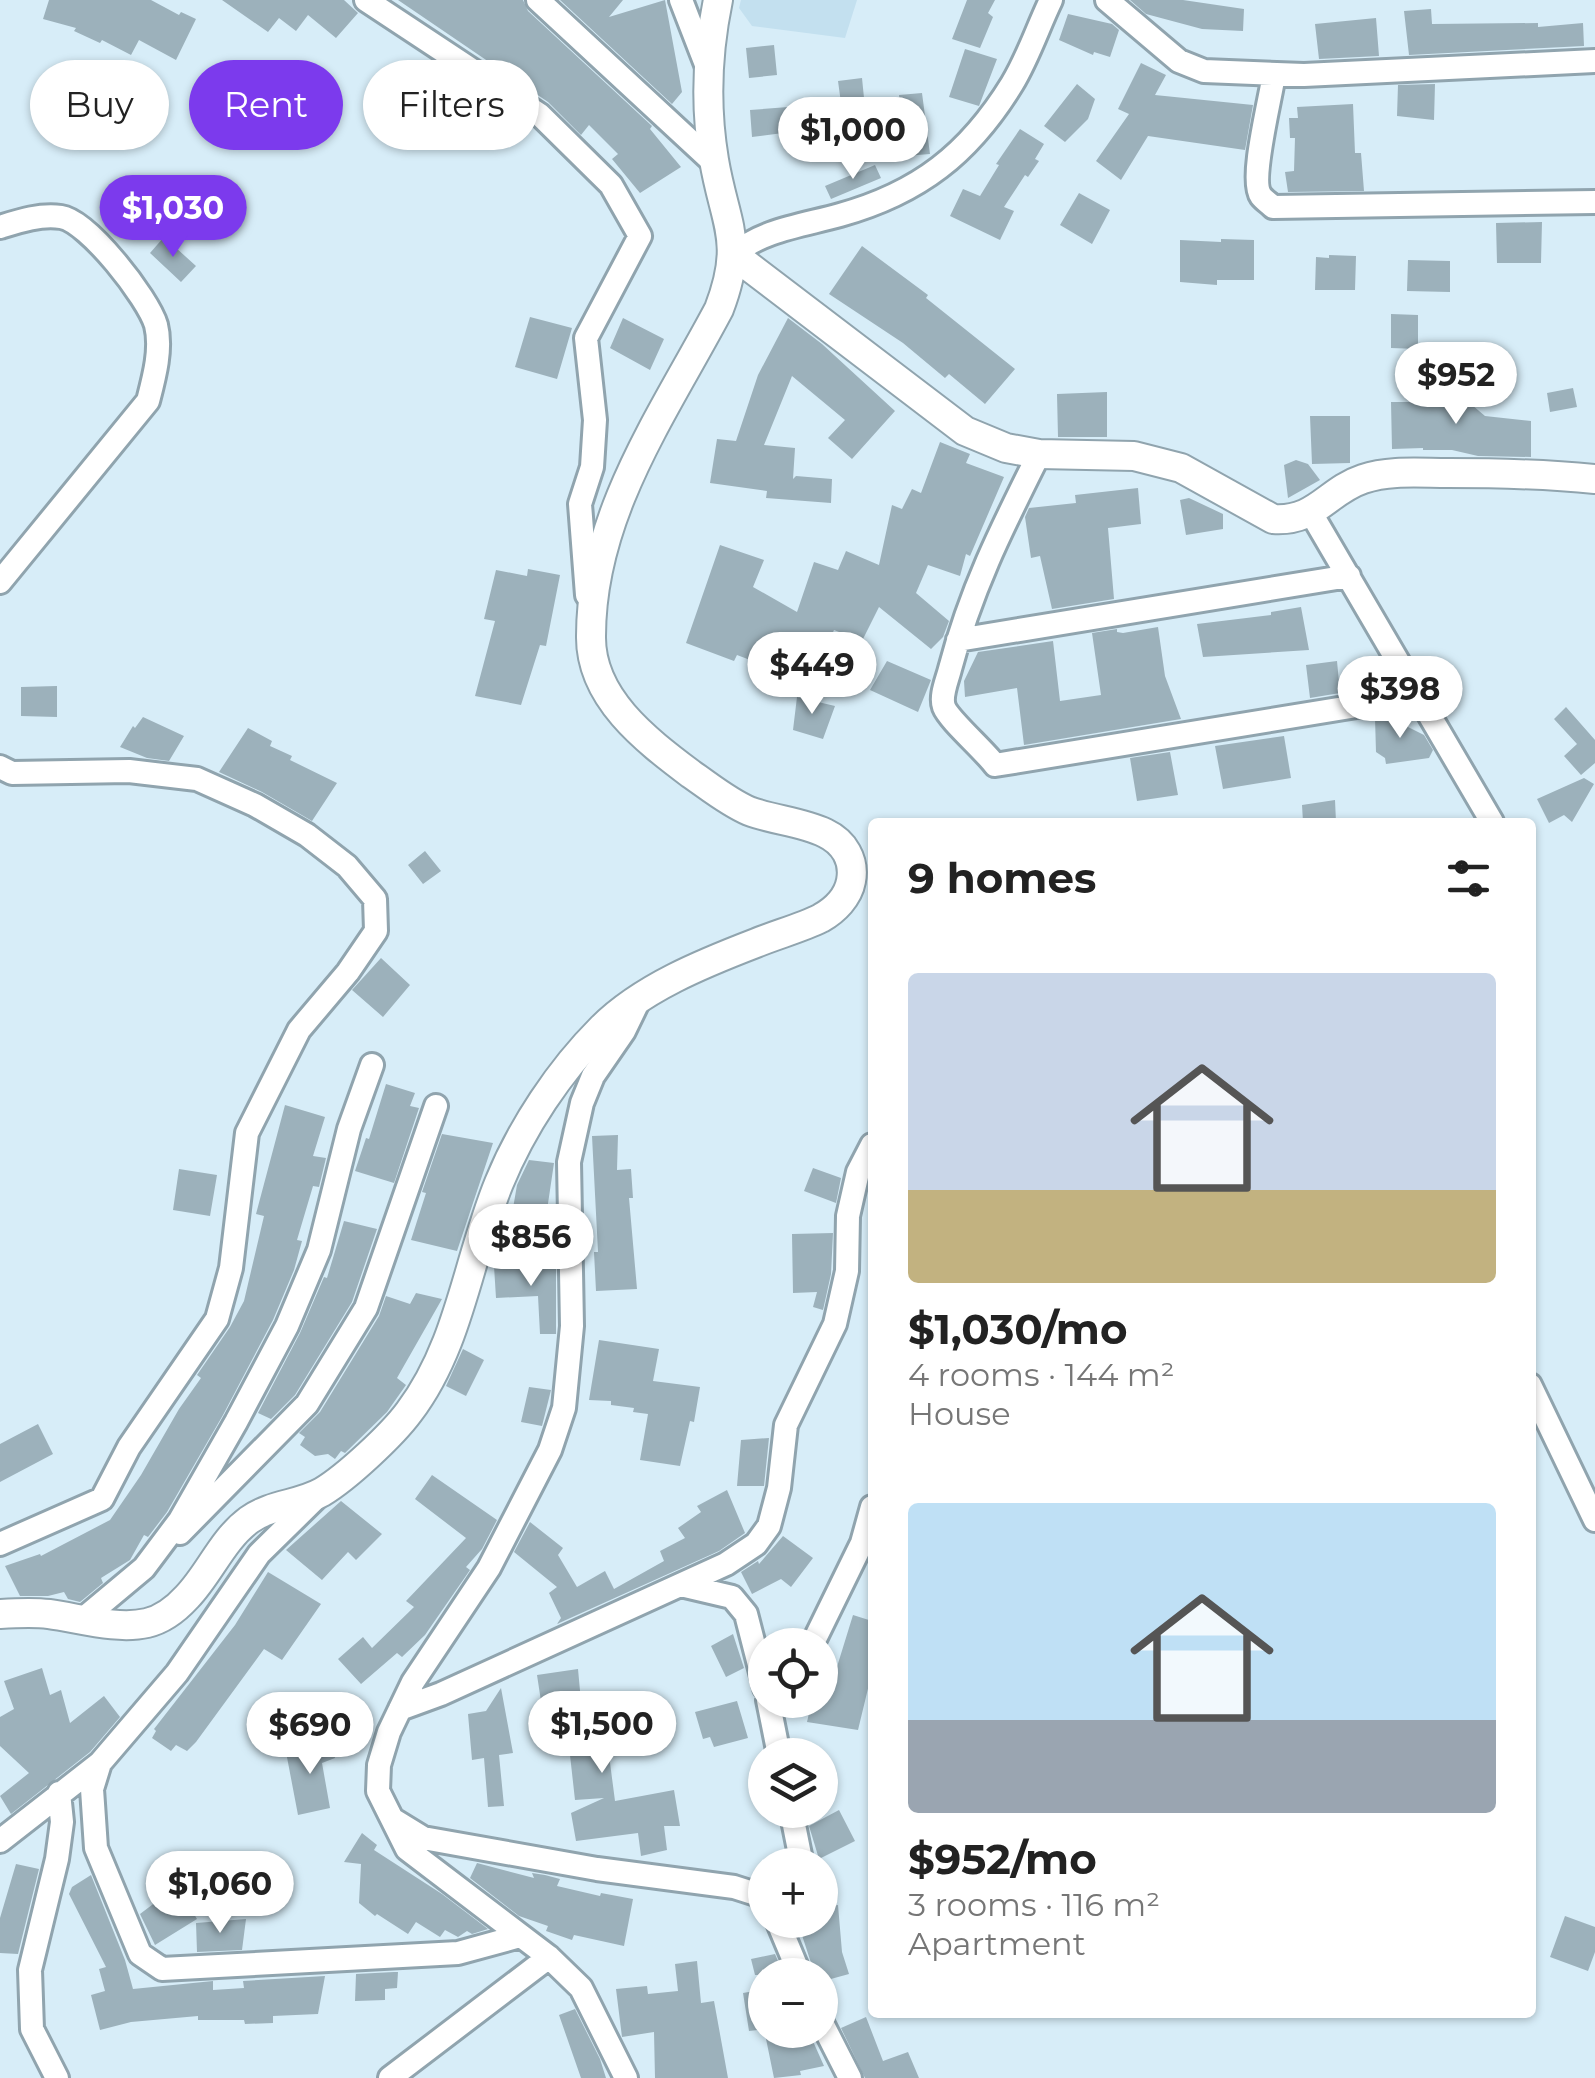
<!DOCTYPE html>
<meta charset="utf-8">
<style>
body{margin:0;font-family:Montserrat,sans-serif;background:#f2f2f2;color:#222;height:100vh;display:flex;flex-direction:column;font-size:38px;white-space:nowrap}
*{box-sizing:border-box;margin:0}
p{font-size:32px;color:#767676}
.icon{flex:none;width:55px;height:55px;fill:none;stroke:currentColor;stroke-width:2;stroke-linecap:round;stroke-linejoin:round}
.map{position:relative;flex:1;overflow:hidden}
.panel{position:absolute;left:868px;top:818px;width:668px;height:1200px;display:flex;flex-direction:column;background:#fff;border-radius:10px;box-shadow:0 2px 8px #0004}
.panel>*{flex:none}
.banner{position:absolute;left:30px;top:60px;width:688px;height:90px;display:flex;gap:20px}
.buttons{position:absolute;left:748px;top:1628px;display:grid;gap:20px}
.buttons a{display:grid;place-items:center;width:90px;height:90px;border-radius:50%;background:#fff;box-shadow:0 2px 8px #0004;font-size:50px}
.price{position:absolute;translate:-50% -85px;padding:0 22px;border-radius:35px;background:#fff;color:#222;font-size:32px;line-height:65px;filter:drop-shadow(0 2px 5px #0008)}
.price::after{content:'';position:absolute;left:50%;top:60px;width:30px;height:22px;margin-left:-15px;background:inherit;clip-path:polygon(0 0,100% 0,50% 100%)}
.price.active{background:#7c3aed;color:#fff}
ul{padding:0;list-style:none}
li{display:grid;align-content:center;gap:20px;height:530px;padding:0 40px}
li span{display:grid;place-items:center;height:310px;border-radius:10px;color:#555}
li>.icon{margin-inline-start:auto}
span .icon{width:180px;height:180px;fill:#fffc;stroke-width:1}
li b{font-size:42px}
h2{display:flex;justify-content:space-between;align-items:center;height:120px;padding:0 40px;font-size:42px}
.tag{padding:0 35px;border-radius:45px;background:#fff;box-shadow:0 2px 8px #0004;font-size:35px;line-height:90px}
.tag.active{background:#7c3aed;color:#fff}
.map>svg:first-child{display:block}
.built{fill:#c3e0ef}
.building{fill:#9cb1bb}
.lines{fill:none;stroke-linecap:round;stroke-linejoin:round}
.minor-casing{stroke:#90a4ae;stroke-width:28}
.major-casing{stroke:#90a4ae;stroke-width:32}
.minor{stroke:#fff;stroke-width:22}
.major{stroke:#fff;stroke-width:28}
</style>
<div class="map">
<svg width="1595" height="2078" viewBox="0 0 1595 2078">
<rect width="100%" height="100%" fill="#d7edf8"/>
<path class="built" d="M741,0H857L845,38L752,26L739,8Z"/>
<path class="building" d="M49,0H151L179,15L181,12L196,19L176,60L139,40L131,55L102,40L100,43L74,31L76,28L43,19Z
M222,0H344L358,13L336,38L308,15L296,31L279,18L268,32Z
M398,0H523L528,11L652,126L650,129L681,167L640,193L612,159L618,154L589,125L581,135L548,102Z
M560,0H623L609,17L665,0L682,92L672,104Z
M967,0H995L988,13L993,17L980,48L952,39Z
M1130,0H1183L1244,9L1243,31L1202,29L1146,14Z
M1431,9L1432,24L1538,23V27L1583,23L1584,46L1409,55L1404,11Z
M1068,14L1112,24L1119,30L1110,57L1094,52L1093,55L1059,40Z
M1376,18L1379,56L1319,59L1315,24Z
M774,45L777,75L749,78L746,48Z
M965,49L997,59L979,106L949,97Z
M1141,63L1166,75L1155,95L1253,105L1245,150L1148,136L1121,180L1096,161L1129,114L1118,109Z
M73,69L110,82L107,94L112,96L104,119L93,116L90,126L60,117Z
M862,78L868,138L846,140L844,125L752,137L750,110L841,103L838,81Z
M1077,84L1095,99L1088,119L1065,142L1044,126Z
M1435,84L1434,120L1397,116L1398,85Z
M922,93L930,154L905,156L899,95Z
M1353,104L1355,153H1361L1364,191L1288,192L1285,172L1294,171L1295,138H1290L1289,118H1298L1297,107Z
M1020,129L1044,144L1035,159L1039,161L1028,177L1025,175L1004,207L1014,211L1000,240L950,216L963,189L980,196L999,165L996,164Z
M875,165L881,178L831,199L825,186Z
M1079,193L1110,210L1092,244L1060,225Z
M1542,222L1541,263H1497L1496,223Z
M164,237L196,266L181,282L150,253Z
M1221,239L1254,240V280H1217V285L1180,282V240L1221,242Z
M862,246L928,295L926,298L1015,369L985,404L949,374L945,378L903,343L829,294Z
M1329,255L1356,256L1355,290H1315L1316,257L1329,258Z
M1408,260L1450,261V292L1407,291Z
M1391,314L1418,315V349L1391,348Z
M530,317L572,328L557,379L515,367Z
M623,318L664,339L650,370L610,348Z
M788,318L822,344L895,411L852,459L828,438L845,420L792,376L764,445L795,448L793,479L796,476L832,479L831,503L766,498L767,491L710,483L717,439L736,441L758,375Z
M1420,383L1448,385L1447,403L1472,405L1485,416L1531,421V457L1478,456L1452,450H1423V448L1392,449L1391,402H1419Z
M1573,388L1577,407L1550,412L1547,393Z
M1107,392V437H1058L1057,394Z
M1310,416H1350V463L1312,464Z
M940,442L970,454L966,463L1004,477L970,556L966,554L960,576L928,565L916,593L949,621L943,637L931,649L879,607L862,641L834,630L810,683L737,655L734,661L686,643L720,545L764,560L753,587L797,612L814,562L838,570L846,551L879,565L892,505L902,509L912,489L921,493Z
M1296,460L1308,464L1320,480L1288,498L1284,465Z
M1138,488L1141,524L1108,528L1114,599L1052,609L1040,556L1031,558L1025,517L1029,508L1076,503L1075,495Z
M1189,498L1223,514V529L1186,535L1180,500Z
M528,569L560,575L546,646L540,645L521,705L475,696L495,621L484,619L496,570L527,576Z
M1301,607L1309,650L1203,657L1197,624L1271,615V612Z
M1158,627L1165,676L1181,719L1024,745L1017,688L965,697L964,681L978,652L1053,641L1060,701L1101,695L1092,633L1117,629V632L1123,633Z
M887,661L931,680L918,712L870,690Z
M1337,661L1340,693L1310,698L1306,665Z
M57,686V717L21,716V687Z
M797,697L835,706L823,739L793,730Z
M1566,707L1595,740V763L1581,775L1564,756L1577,744L1554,719Z
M1407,714L1408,727L1424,735L1433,750L1429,758L1386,764L1385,758L1376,752L1375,718Z
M143,717L184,736L169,761L147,758L120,747L133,726L135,728Z
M248,728L272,741L270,746L292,756L290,760L337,783L312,821L262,792L219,772Z
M1284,736L1291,778L1223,789L1215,746Z
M1170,752L1178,795L1137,801L1130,758Z
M1584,778L1594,784L1572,822L1564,815L1549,823L1537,799Z
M1335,800L1336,822H1303L1302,805Z
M425,851L441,871L423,884L408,865Z
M381,958L410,985L383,1017L352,990Z
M386,1084L415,1093L410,1106L419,1108L394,1183L355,1171L366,1138L369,1139Z
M285,1105L325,1117L313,1156L326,1158L319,1187L313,1186L297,1240L302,1241L294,1270L273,1320L223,1415L167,1512L148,1537L144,1535L130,1560L101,1578L103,1583L80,1602L68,1599L64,1592L48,1596H20L5,1566L40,1554L41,1556L110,1520L141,1475L179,1409L201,1378L197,1375L230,1327L244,1301L264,1216L256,1214Z
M442,1134L493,1143L457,1251L411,1240L426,1193L422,1192Z
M618,1135L617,1170L631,1169L633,1198H629L637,1289L596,1291L594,1252H598L592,1136Z
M529,1160L554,1163L546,1217L512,1214L517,1185Z
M813,1168L841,1178L836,1203L804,1191Z
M179,1169L217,1175L210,1216L173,1210Z
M344,1221L377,1229L352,1302L295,1395L271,1419L258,1413L300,1333L324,1277L327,1278Z
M833,1233L831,1274L823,1310L813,1307L817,1292L793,1293L792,1234Z
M556,1264V1334H540L538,1296L496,1298L494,1266Z
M416,1293L442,1299L397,1378L406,1385L387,1412L345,1453L341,1451L335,1459L328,1454L315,1456L300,1445L305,1437L299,1433L320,1412L379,1316L386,1296L410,1304Z
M599,1340L659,1349L653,1381L700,1387L694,1422L690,1421L680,1466L640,1460L648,1414L633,1412L634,1408L611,1405V1401L589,1400Z
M463,1349L484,1360L466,1396L446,1386Z
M529,1387L551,1390L542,1426L521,1422Z
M38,1424L53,1454L0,1482V1444Z
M769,1438L764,1486H737L741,1440Z
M432,1475L497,1520L482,1549L466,1567L470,1570L425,1635L402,1657L397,1653L361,1684L338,1659L363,1637L372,1648L414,1607L406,1601L466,1538L415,1499Z
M727,1490L745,1533L719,1551L557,1624L561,1618L549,1593L557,1587L514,1552L530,1522L563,1548L558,1555L577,1587L605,1571L614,1589L664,1561L660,1551L685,1538L678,1528L701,1512L697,1506Z
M341,1501L382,1534L356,1560L348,1552L322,1580L286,1550Z
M783,1536L813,1558L791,1587L781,1579L752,1594L741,1572L758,1561L759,1564Z
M268,1572L321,1604L282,1660L264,1649L196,1742L187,1751L176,1745L171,1751L152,1738L156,1731L154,1729L235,1625Z
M853,1615L872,1621V1672L858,1730L807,1722L812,1700H820V1681L832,1683Z
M733,1634L744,1668L726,1677L711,1646Z
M42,1668L50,1695L61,1690L70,1723L104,1696L120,1717L90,1752L11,1814L0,1796L29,1773L0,1746V1717L14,1709L4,1681Z
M578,1669L584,1734L606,1732L615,1801L674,1790L680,1826H664L667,1850L641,1856L638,1833L576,1841L571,1813L604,1798L575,1800L566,1719L544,1721L537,1675Z
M501,1688L513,1753L499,1755L504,1806L488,1807L484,1758L472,1760L468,1714L486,1711Z
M737,1701L748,1738L714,1747L710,1737L703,1739L695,1712Z
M332,1741L335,1758L322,1763L330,1808L298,1815L286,1752Z
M839,1810L855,1841L819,1859L809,1826Z
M362,1833L377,1845L374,1850L442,1894L488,1929L472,1934L467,1931L458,1937L445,1930L440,1937L416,1922L408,1934L377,1914L375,1916L359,1903L361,1864L344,1862Z
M477,1863L534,1878L532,1873L545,1875L560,1879L557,1886L600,1896L601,1893L633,1899L624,1946L574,1935L572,1940L546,1931L548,1926L519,1916L470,1878Z
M16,1864L39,1869L18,1954L0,1953V1918Z
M91,1875L125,1960L133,1989L213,1981V1990L244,1988L243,1981L325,1976L318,2014L273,2016V2023L245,2024L244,2020H198V2016L131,2022L100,2030L91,1995L105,1991L99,1969L106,1967L69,1894L72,1887Z
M177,1886L197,1919L155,1945L140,1914Z
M838,1905L842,1952L849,1974L820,1982V1975H815L797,1920H820V1908Z
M1565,1916L1595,1927V1952L1588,1971L1550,1957Z
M246,1919L242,1950L197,1952L196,1923Z
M775,1954L784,1975H755L751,1959Z
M697,1961L701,2003L714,2001L728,2078H655L654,2032L622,2037L616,1989L647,1986L648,1994L678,1991L675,1964Z
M394,1972H398L397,1988L385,1989V2000L355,2001L356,1974Z
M765,1989V2029L749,2031L743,1993Z
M575,2009L600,2059L606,2078H581L559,2015Z
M866,2017L883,2061L908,2052L919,2078H865L841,2028Z
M785,2030H808L824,2066L800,2071L801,2075L774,2078L765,2034Z"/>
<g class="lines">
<g class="minor-casing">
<path id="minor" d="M366,0L540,115L611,185L640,236L586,338L595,420L592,467L580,504L587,595
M538,0L714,163
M681,0L707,67
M1107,0L1179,61L1204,71L1304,75L1595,61
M1274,74C1271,97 1249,180 1261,196C1264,200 1269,203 1273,207L1595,202
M0,227C19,221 40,214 61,217C88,221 148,298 156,325C162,349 154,378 148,401L0,582
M734,255C760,230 805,225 840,215C919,193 969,154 1012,84C1028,58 1038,27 1051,0
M1039,454C1002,528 971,589 950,669C947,681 940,696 944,707C949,720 984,750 995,765L1418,696
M1311,513L1492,822
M958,640L1349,576
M0,767L12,773L129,771L197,779L255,805L307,835L347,866L375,899L376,931L348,972L299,1030L247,1133L231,1268L217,1319L129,1447L102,1499L0,1544
M639,1000L624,1031L593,1076L582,1103L569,1162L572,1326L564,1408L550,1450L489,1568L413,1682L389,1732L379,1765L378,1791L392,1819L423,1838L597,1869L734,1887L759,1895L765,1903
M1530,1385L1595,1520
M319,1495L259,1554L177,1673L100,1763L92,1789L96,1848L140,1954L162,1969L458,1953L520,1936
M180,1533L307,1404L366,1308L436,1106
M681,1585L732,1597L746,1614L765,1688
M83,1619L144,1568L180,1520L236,1422L287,1326L319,1250L349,1129L372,1065
M812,1645L862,1543L872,1507
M768,1700L779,1755
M400,1709L441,1694L726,1564L756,1544L769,1526L779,1488L786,1425L835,1324L847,1271L848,1216L858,1172L872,1145
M791,1810L802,1865
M392,1819L407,1849L549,1957L581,1988L626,2078
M0,1841L100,1763
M777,1920L800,1975
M820,2019L850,2078
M57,2078L32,2029L30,1970L57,1859L62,1822L59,1793
M390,2078L549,1957"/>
</g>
<g class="major-casing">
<path id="major" d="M734,255L965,431L1006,448L1039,454L1134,456L1181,468L1273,519C1316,522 1327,491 1363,479C1390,470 1419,473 1448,473C1497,473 1546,474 1595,479
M0,1614C16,1613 33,1612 49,1614C79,1618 117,1630 147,1623C164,1619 176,1609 187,1597C210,1573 222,1540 249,1520C271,1504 299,1505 322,1492C347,1477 392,1435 409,1412C460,1345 468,1258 499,1183C522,1127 559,1071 602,1028C642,988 704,963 756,943C778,934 801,928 821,918C835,910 848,897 851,881C855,860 844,842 825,833C802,822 773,820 749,811C728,802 710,787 691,774C646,740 590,698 591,636C591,514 664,413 719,309C745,241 725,225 714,160C705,107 707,53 718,0"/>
</g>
<use href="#minor" class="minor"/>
<use href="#major" class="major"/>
</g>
</svg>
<div class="buttons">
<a><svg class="icon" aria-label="locate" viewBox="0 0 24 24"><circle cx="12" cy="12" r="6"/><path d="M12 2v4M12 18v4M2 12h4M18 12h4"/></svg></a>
<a><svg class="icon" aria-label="layers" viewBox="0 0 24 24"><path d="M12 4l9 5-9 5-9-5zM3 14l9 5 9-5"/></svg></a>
<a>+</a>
<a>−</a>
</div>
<b class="price" style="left:853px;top:182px">$1,000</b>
<b class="price active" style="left:173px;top:260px">$1,030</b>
<b class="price" style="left:1456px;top:427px">$952</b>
<b class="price" style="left:812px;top:717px">$449</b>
<b class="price" style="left:1400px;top:741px">$398</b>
<b class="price" style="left:531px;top:1289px">$856</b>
<b class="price" style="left:602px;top:1776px">$1,500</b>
<b class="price" style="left:310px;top:1777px">$690</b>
<b class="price" style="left:220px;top:1936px">$1,060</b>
<div class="banner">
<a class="tag">Buy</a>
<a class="tag active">Rent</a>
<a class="tag">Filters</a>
</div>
<section class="panel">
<h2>9 homes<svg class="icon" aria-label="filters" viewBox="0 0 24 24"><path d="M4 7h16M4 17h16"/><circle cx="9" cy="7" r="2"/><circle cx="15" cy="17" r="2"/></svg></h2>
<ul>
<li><span style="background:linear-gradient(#c9d6e8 70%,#c2b280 0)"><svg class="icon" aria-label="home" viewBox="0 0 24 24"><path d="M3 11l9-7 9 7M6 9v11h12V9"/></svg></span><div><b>$1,030/mo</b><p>4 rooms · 144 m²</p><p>House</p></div></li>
<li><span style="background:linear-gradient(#bfe0f5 70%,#9aa5b1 0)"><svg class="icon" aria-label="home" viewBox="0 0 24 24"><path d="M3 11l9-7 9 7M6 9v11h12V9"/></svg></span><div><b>$952/mo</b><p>3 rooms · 116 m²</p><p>Apartment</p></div></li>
</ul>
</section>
</div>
